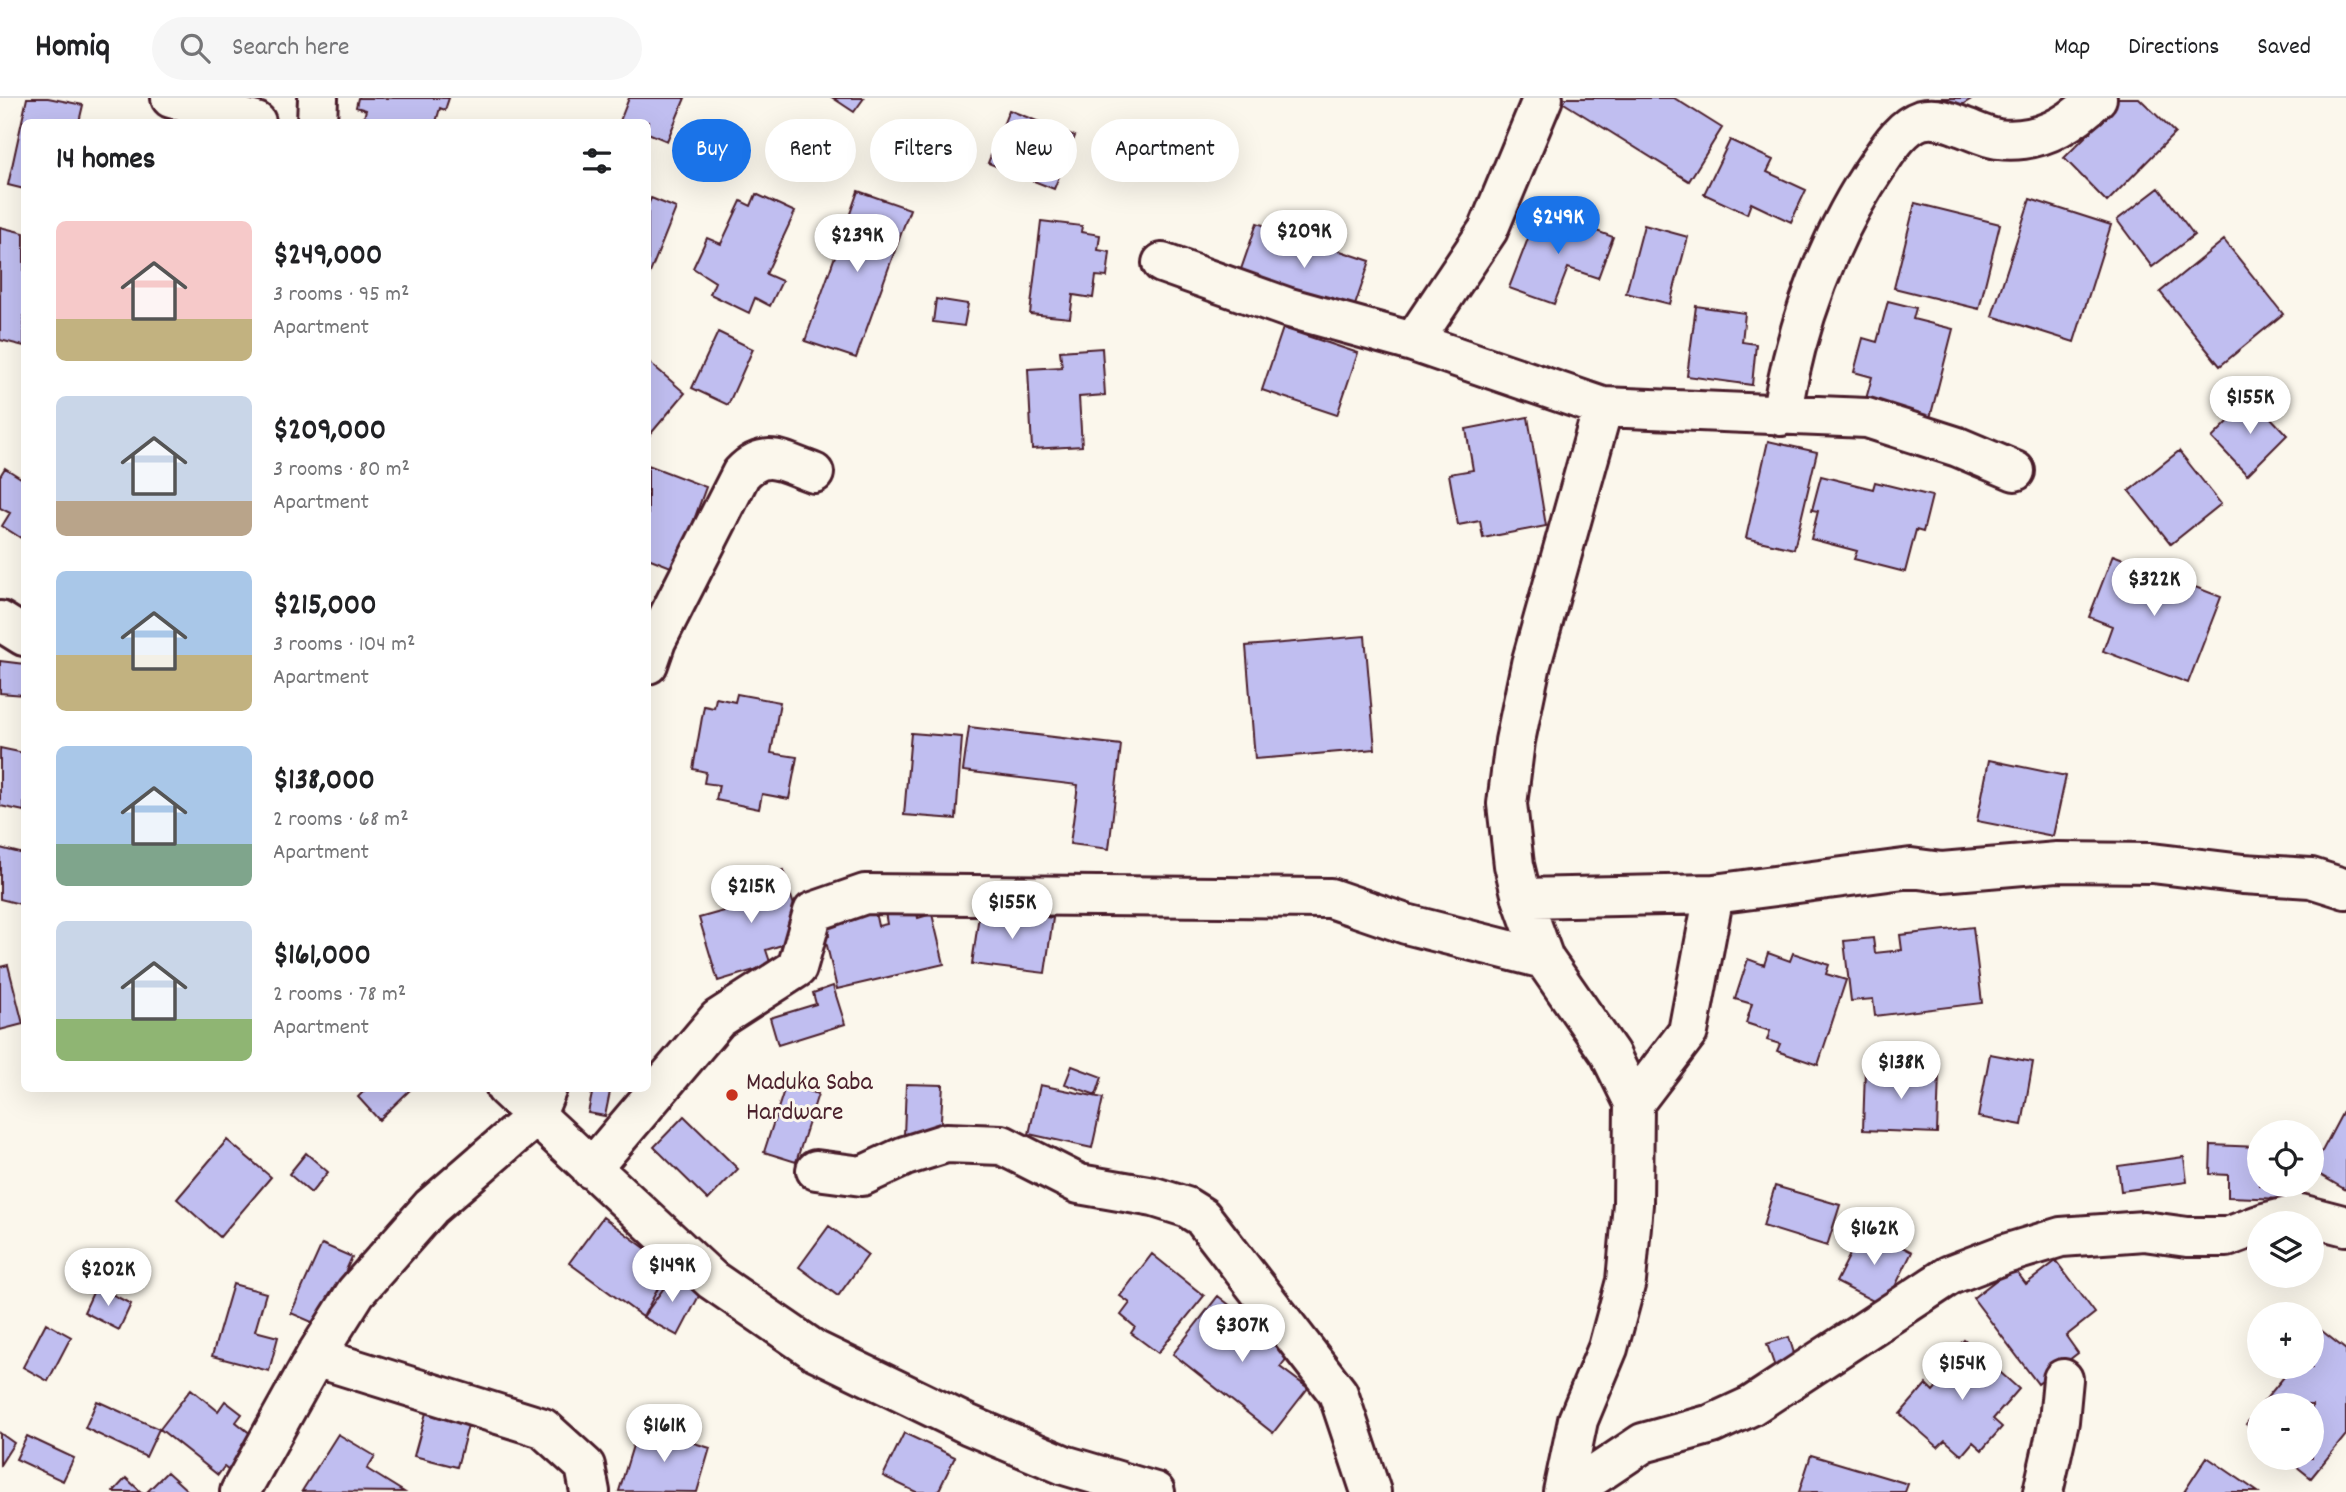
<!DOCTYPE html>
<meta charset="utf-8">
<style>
body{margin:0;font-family:Dekko,sans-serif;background:#f6f6f6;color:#202124;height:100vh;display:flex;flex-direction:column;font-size:26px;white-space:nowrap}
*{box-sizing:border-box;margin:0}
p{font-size:23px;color:#757577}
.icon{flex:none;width:38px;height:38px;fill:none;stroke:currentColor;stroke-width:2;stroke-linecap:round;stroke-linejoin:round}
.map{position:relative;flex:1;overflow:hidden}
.panel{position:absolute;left:21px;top:21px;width:630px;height:973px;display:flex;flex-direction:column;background:#fff;border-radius:10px;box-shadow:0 7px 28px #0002}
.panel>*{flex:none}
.banner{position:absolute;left:672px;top:21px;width:665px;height:63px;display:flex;gap:14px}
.controls{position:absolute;left:2247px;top:1022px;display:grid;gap:14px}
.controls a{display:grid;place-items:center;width:77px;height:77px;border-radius:50%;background:#fff;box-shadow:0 7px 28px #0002;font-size:35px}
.price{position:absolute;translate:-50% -60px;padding:0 16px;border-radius:24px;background:#fff;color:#222;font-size:23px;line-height:46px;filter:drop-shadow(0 2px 4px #0008)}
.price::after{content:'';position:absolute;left:50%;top:42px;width:21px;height:16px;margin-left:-10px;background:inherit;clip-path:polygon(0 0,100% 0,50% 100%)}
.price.active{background:#1a73e8;color:#fff}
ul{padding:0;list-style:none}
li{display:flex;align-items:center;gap:21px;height:175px;padding:0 35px}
li span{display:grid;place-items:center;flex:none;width:196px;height:140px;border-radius:10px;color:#555}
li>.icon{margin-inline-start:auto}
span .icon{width:84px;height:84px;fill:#fffc;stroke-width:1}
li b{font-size:30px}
h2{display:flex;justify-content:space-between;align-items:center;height:84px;padding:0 35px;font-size:30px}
.pill{padding:0 24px;border-radius:32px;background:#fff;box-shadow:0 7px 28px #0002;font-size:24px;line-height:63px}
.pill.active{background:#1a73e8;color:#fff}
header{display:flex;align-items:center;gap:42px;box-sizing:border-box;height:98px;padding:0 35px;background:#fff;border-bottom:2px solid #e0e0e0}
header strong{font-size:33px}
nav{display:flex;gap:38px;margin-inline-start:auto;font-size:24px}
.search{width:490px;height:63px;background:#f6f6f6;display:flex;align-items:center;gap:18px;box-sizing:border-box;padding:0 24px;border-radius:38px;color:#757577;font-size:26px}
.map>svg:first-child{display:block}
.building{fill:#c0bef0;stroke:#4a1f2b;stroke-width:2}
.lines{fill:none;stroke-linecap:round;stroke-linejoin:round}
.minor-casing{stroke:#4a1f2b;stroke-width:44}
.minor{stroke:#fbf7ec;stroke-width:38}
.poi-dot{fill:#c8321e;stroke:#fbf7ec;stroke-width:2.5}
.labels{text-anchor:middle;stroke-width:6;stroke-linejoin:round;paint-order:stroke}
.poi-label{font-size:26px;fill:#4a1f2b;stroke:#fbf7ec;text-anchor:start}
</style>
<header>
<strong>Homiq</strong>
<div class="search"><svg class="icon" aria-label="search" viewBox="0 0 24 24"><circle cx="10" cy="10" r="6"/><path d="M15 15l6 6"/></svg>Search here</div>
<nav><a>Map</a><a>Directions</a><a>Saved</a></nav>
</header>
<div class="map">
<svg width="2346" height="1394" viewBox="0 0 2346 1394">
<rect width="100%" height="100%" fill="#fbf7ec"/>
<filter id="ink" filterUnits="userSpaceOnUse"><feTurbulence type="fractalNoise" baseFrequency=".0143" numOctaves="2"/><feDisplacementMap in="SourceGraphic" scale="14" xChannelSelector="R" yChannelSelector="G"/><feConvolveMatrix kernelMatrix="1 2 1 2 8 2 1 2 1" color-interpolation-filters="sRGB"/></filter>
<g filter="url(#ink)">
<path class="building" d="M27,0H48L83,7L79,24H24V91L8,87Z
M358,0H449L445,12L440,10L436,24H389L364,19L366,12L356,9Z
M629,0H685L667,43L648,35V24L620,23Z
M833,0H864L854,14Z
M1560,0H1674L1722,30L1689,83L1559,2Z
M1937,0H1973L1947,16Z
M2105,0H2139L2175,35L2107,104L2064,60L2105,19L2095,9Z
M1009,12L1075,38L1054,91L988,65Z
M1730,42L1773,62L1767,74L1806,92L1791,124L1751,105L1747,116L1704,96Z
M2159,90L2194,137L2152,169L2117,122Z
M858,93L910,111L856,260L805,243Z
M756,96L795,114L766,176L782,183L770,208L755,200L749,215L710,196L715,184L693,170L707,140L721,146L741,103L751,108Z
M651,100L676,110L648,180V107Z
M2030,101L2111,127L2074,244L1992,218Z
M1915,105L2000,126L1979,211L1894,190Z
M1539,112L1613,139L1598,180L1568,170L1554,206L1509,190Z
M1041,123L1082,128L1081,134L1100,137L1098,152L1110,154L1107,179L1096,178L1093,200L1073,197L1070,220L1030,216Z
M1257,125L1370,163L1351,219L1238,180Z
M1644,127L1688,139L1670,206L1626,195Z
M0,129L24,135V248L0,242Z
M2224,142L2283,216L2220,268L2160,194Z
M936,201L968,206L964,228L933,224Z
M1888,203L1916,210L1913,221L1953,231L1929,324L1907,319L1909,312L1866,301L1872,279L1854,274L1863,240L1877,244Z
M1696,208L1745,215L1742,244L1756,246L1752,287L1687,278Z
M1283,230L1358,255L1337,317L1262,292Z
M718,234L753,251L728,307L692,290Z
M1102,250L1105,297L1079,299L1082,348L1032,351L1028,271L1062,269L1060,253Z
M648,263L685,295L648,339Z
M2252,300L2287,337L2247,377L2212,340Z
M1528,319L1546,428L1483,440L1480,423L1458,427L1449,376L1473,372L1466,331Z
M1768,343L1817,354L1794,451L1746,440Z
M2179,353L2221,406L2171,446L2129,393Z
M648,367L706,389L676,471L648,460Z
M5,370L24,382V442L2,428L10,415L0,410V378Z
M1821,378L1873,391L1875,384L1932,398L1923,434L1916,432L1905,474L1854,461L1857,453L1811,441L1818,413L1812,412Z
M2113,457L2221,499L2188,585L2103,553L2112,528L2089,519Z
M1365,538L1375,651L1255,661L1246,548Z
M0,563L24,566V597L0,595Z
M737,596L780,604L771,655L797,659L789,701L762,696L759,711L716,702L719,687L704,685L706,674L693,671L704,608L714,610L716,600L735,604Z
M969,629L1121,647L1109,751L1070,746L1078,687L963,673Z
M911,635L962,639L956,721L904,717Z
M0,650L24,655V713L0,708Z
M1989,662L2066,678L2053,738L1977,723Z
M0,750L24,756V807L0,801Z
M783,772L804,840L766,852L771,867L718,883L699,820L724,813L718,792Z
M915,807L918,820L932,816L944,866L837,891L825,839L829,838L826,820L874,809L878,828L887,826L885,814Z
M980,810L1053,820L1045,875L972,866Z
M1973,829L1982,905L1875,918L1873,901L1851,903L1844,843L1873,840L1875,855L1902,852L1900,837Z
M1768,855L1790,863L1793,855L1829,867L1826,876L1846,882L1818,967L1777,953L1780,946L1767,942L1770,933L1746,925L1752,906L1735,901L1748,861L1764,867Z
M8,867L23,926L0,932V869Z
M833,888L845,926L778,947L770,920L816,906L813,895Z
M1990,956L2033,964L2022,1027L1978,1019Z
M1072,968L1102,979L1096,997L1065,986Z
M1865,972L1939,975L1937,1035L1863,1032Z
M786,986L818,996L796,1064L764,1054Z
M906,986L943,987L940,1038L904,1037Z
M1040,987L1103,1000L1092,1050L1029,1036Z
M367,990H412L379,1022L358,999Z
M593,991L610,994L605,1018L588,1015Z
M2346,1008V1092L2312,1072Z
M684,1018L738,1071L708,1102L654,1049Z
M227,1042L271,1079L220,1139L177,1101Z
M2211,1047L2259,1049V1087H2285V1101L2228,1099V1077L2210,1076Z
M306,1055L328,1074L311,1095L289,1076Z
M2184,1059L2187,1084L2121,1093L2118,1068Z
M1775,1088L1840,1107L1827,1148L1763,1128Z
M603,1119L676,1173L643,1219L569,1165Z
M829,1128L868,1157L838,1198L799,1169Z
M1864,1129L1912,1154L1885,1209L1836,1184Z
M322,1146L352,1159L321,1228L291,1215Z
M1152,1156L1204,1198L1158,1255L1131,1235L1135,1229L1121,1217L1130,1205L1120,1198Z
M2056,1163L2095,1215L2066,1238L2078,1255L2038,1286L1973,1200L2013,1169L2026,1186Z
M666,1175L701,1194L678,1238L643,1219Z
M233,1186L266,1195L255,1233L278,1239L269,1273L212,1258Z
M96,1188L131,1206L119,1232L84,1214Z
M1218,1198L1291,1255L1280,1269L1308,1290L1273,1335L1173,1256Z
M46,1225L71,1239L48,1283L23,1269Z
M2322,1233L2346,1252V1337L2311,1380L2286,1360H2312V1307H2261L2292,1269H2312V1245Z
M1789,1239L1797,1265L1776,1272L1767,1246Z
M1964,1242L2019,1291L1993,1321L2002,1329L1982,1352L1973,1344L1962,1357L1945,1342L1938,1349L1900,1316L1926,1286L1933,1293L1952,1271L1945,1264Z
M191,1291L218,1313L225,1303L242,1316L236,1324L252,1337L237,1356L246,1363L234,1377L224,1369L218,1377L160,1331Z
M97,1303L159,1331L146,1359L85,1330Z
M429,1304L471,1316L457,1369L414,1358Z
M2259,1310V1337L2246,1326Z
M639,1328L710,1350L697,1394L619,1393Z
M0,1335L14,1345L0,1367Z
M904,1335L955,1359L938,1394H916L883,1378Z
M338,1336L375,1358L367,1371L404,1394L302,1393Z
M27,1338L74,1360L63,1383L16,1361Z
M1811,1357L1908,1386L1905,1394H1799Z
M2207,1359L2258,1394H2184Z
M167,1374L189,1394H147Z
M126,1380L141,1394H113Z"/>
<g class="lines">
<g class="minor-casing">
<path id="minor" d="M171,0L256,24
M1543,0L1488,132L1413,244L1603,309L1867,320L1958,349L2015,373
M317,24L318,0
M1162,165L1286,209L1413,244
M1781,318C1796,228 1828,138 1880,63C1890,48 1903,28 1921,22C1935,18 1950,24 1963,29C1974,33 1986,39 1998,41C2038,46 2070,27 2097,0
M0,523L24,538
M648,566L656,543L741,376C766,349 784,365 814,375
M1522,800L1714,796L1911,770L1942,774L2057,764L2152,765L2243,776L2311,780L2346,791
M506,990L712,1182L814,1252L969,1327L1064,1367L1155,1394
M1634,1005L1688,934L1714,796
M591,1071L718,921L797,870L813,814L865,796L1330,800L1406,826L1544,861
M816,1072L862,1078L905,1058L946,1045L1002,1047L1079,1086L1154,1099L1186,1109L1202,1119L1338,1295L1371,1394
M2264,1125L2300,1116L2346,1128
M315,1259L543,1330L585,1368L590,1394
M240,1394L315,1259L356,1194L431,1109L535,1019L547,990
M1563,1394L1578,1322L1608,1250L1626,1183L1633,1106L1634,1005L1610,956L1544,861L1522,800L1514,767L1507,706L1515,643L1531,566L1603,309
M1570,1394L1643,1345L1712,1326L1751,1308L1950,1177L2005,1156L2061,1139L2144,1133L2187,1139H2227L2259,1127
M2043,1394L2059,1323L2063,1281"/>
</g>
<use href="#minor" class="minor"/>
</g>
</g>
<circle class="poi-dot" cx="732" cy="997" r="7"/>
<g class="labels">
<g class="poi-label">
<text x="746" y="991">Maduka Saba<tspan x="746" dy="30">Hardware</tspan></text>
</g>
</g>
</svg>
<div class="controls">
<a><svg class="icon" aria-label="locate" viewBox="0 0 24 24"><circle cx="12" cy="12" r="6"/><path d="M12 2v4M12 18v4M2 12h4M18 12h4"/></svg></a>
<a><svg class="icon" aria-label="layers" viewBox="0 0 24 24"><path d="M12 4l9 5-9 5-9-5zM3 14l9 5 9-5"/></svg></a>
<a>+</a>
<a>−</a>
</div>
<b class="price active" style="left:1558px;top:158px">$249K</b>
<b class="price" style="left:1304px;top:172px">$209K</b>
<b class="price" style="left:857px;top:176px">$239K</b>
<b class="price" style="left:2250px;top:338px">$155K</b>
<b class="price" style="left:2154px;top:520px">$322K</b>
<b class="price" style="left:751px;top:827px">$215K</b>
<b class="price" style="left:1012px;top:843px">$155K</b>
<b class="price" style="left:1901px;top:1003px">$138K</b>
<b class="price" style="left:1874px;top:1169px">$162K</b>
<b class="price" style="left:672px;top:1206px">$149K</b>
<b class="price" style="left:108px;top:1210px">$202K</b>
<b class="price" style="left:1242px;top:1266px">$307K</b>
<b class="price" style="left:1962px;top:1304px">$154K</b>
<b class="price" style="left:664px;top:1366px">$161K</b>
<div class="banner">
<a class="pill active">Buy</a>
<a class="pill">Rent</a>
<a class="pill">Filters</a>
<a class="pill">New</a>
<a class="pill">Apartment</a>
</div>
<section class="panel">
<h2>14 homes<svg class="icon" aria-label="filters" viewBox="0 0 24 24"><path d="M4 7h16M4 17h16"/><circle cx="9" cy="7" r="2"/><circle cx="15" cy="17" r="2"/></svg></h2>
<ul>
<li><span style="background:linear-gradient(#f6c9c9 70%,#c2b280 0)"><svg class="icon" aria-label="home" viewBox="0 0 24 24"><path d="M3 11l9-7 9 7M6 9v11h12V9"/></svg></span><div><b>$249,000</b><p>3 rooms · 95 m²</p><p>Apartment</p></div></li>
<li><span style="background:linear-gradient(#c9d6e8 75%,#b9a48a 0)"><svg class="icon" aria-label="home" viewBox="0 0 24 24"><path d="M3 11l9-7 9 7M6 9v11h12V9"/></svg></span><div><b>$209,000</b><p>3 rooms · 80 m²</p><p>Apartment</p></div></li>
<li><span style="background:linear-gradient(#a9c7e8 60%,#c2b280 0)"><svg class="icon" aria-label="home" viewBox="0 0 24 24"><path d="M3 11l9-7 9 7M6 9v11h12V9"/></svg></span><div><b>$215,000</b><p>3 rooms · 104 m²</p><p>Apartment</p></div></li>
<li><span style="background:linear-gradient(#a9c7e8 70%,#7fa58c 0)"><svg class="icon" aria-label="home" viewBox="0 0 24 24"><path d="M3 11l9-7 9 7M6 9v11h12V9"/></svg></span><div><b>$138,000</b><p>2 rooms · 68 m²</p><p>Apartment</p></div></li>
<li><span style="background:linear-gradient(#c9d6e8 70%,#8fb573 0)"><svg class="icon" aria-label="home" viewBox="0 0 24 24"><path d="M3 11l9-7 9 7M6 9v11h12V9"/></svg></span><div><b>$161,000</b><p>2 rooms · 78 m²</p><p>Apartment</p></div></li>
</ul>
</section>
</div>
